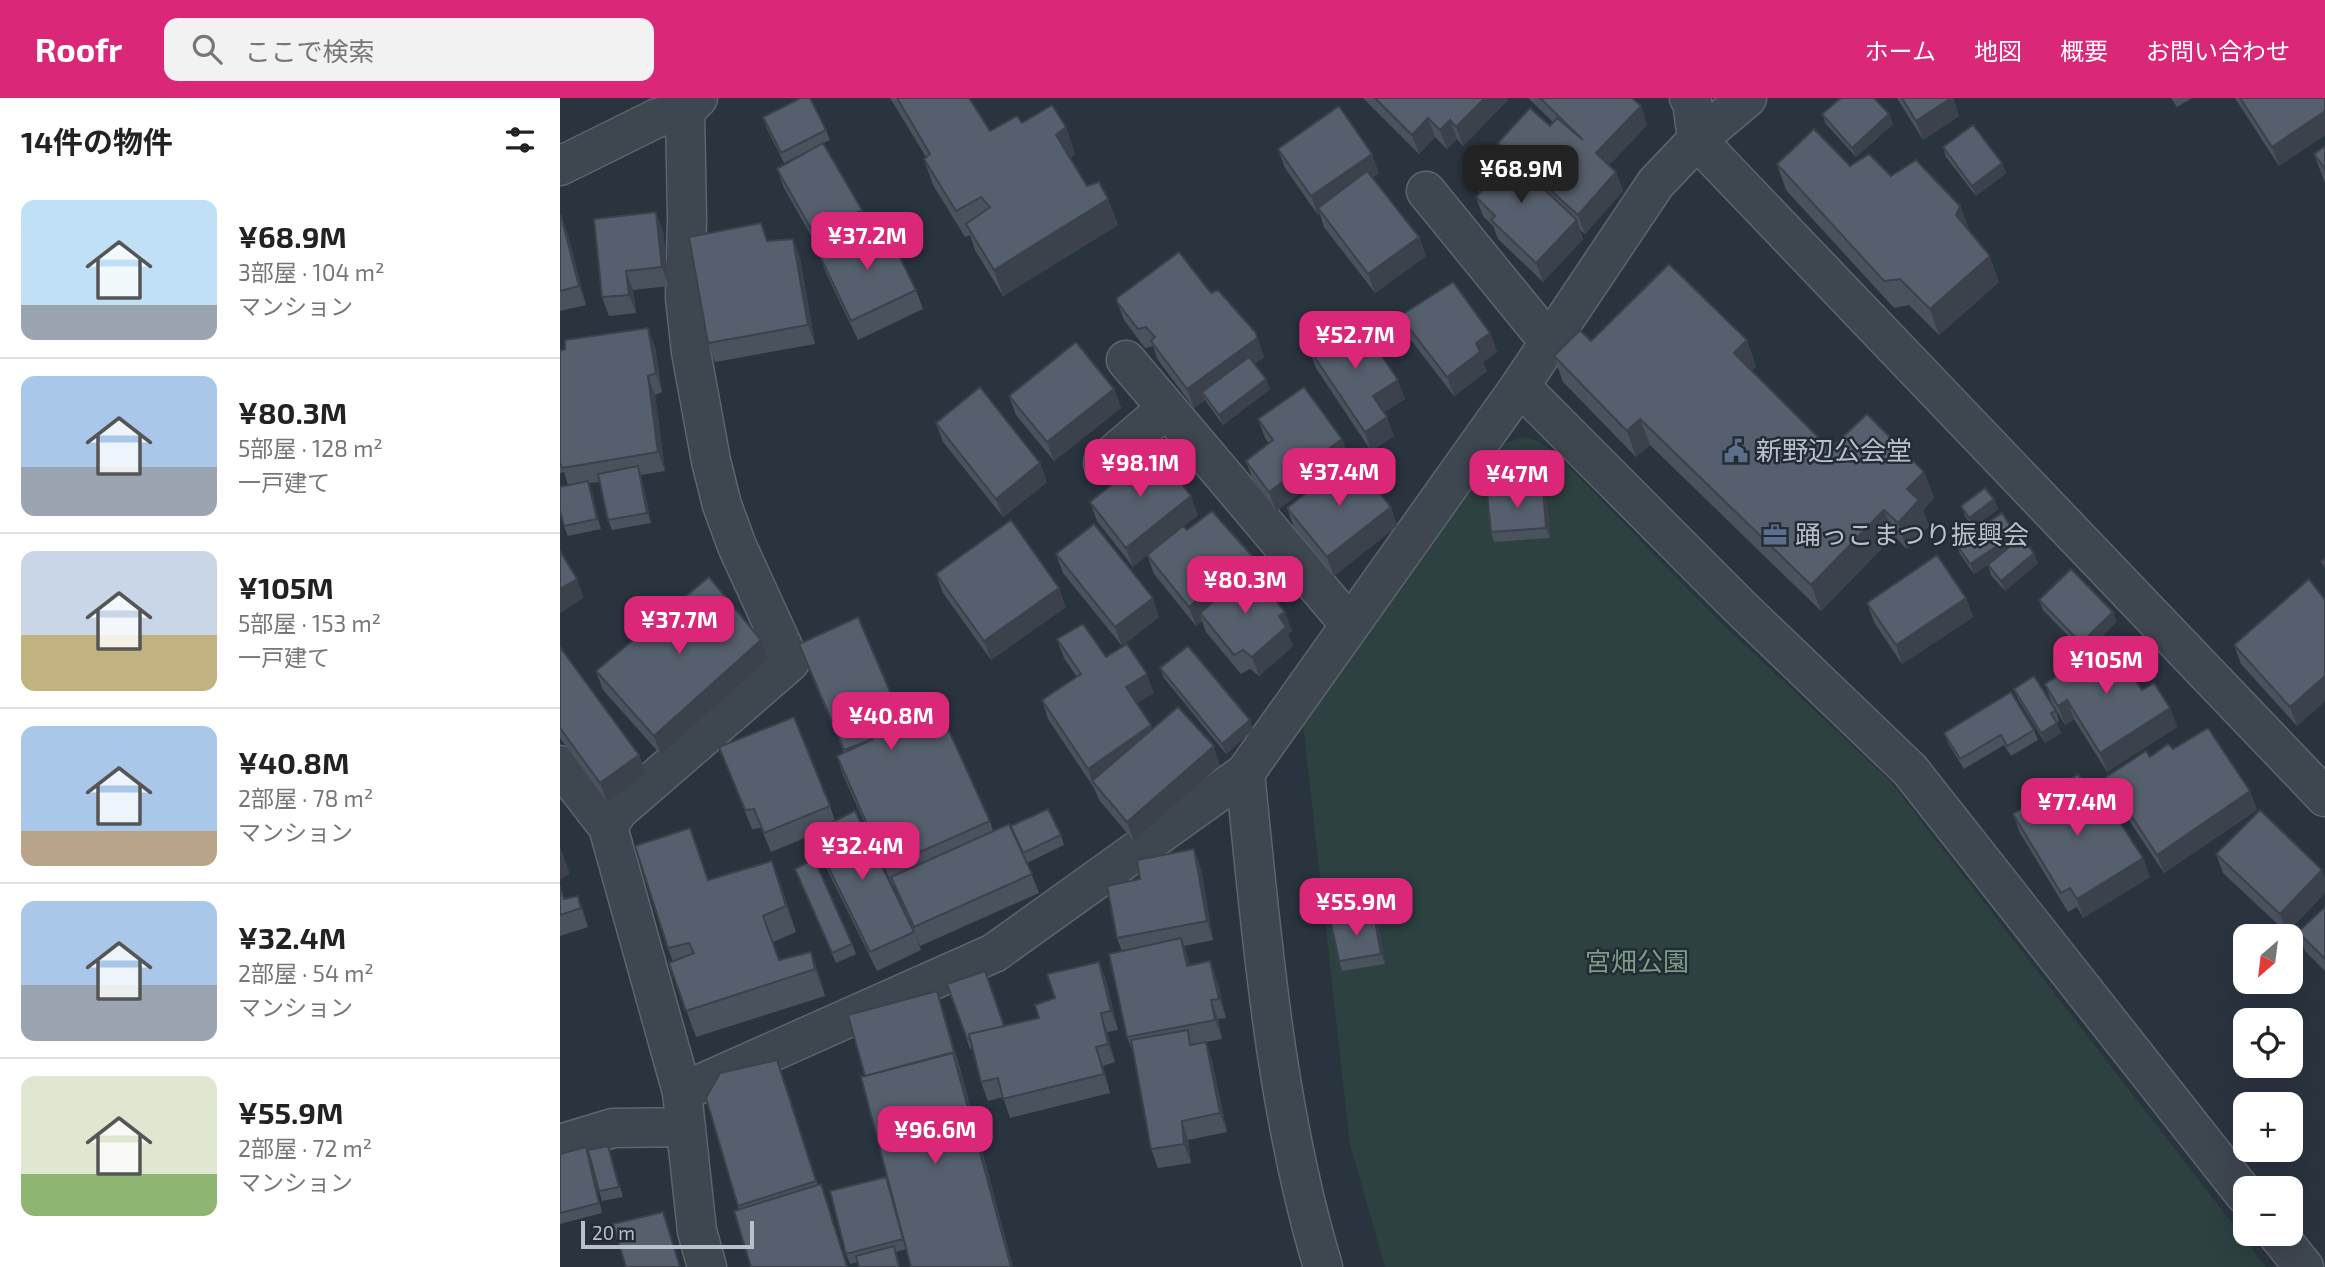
<!DOCTYPE html>
<html lang="ja">
<meta charset="utf-8">
<style>
body{margin:0;font-family:"Exo 2","Noto Sans JP",sans-serif;background:#f2f2f2;color:#222;height:100vh;display:flex;flex-direction:column;font-size:26px;white-space:nowrap}
*{box-sizing:border-box;margin:0}
p{font-size:23px;color:#767676}
.icon{flex:none;width:38px;height:38px;fill:none;stroke:currentColor;stroke-width:2;stroke-linecap:round;stroke-linejoin:round}
.map{position:relative;flex:1;overflow:hidden}
.side{display:flex;flex-direction:column;background:#fff;width:560px}
.side>*{flex:none}
.needle{width:46px;rotate:208deg}
.tools{position:absolute;left:1673px;top:826px;display:grid;gap:14px}
.tools a{display:grid;place-items:center;width:70px;height:70px;border-radius:14px;background:#fff;box-shadow:0 7px 28px #0002;font-size:35px}
.scale{position:absolute;left:21px;bottom:18px;width:173px;box-sizing:border-box;padding-left:7px;border:4px solid #bbc1ca;border-top:0;font-size:19px;line-height:24px;white-space:nowrap;color:#bbc1ca;-webkit-text-stroke:5px #232b35;paint-order:stroke}
.price{position:absolute;translate:-50% -60px;padding:0 16px;border-radius:14px;background:#db2777;color:#fff;font-size:23px;line-height:46px;filter:drop-shadow(0 2px 4px #0008)}
.price::after{content:'';position:absolute;left:50%;top:42px;width:21px;height:16px;margin-left:-10px;background:inherit;clip-path:polygon(0 0,100% 0,50% 100%)}
.price.on{background:#222;color:#fff}
ul{padding:0;list-style:none}
li{display:flex;align-items:center;gap:21px;height:175px;padding:0 21px}
li+li{border-top:2px solid #e0e0e0}
li span{display:grid;place-items:center;flex:none;width:196px;height:140px;border-radius:14px;color:#555}
li>.icon{margin-inline-start:auto}
span .icon{width:84px;height:84px;fill:#fffc;stroke-width:1}
li b{font-size:30px}
h2{display:flex;justify-content:space-between;align-items:center;height:84px;padding:0 21px;font-size:30px}
header{display:flex;align-items:center;gap:42px;box-sizing:border-box;height:98px;padding:0 35px;background:#db2777;color:#fff}
header strong{font-size:33px}
nav{display:flex;gap:38px;margin-inline-start:auto;font-size:24px}
.search{width:490px;height:63px;background:#f2f2f2;display:flex;align-items:center;gap:18px;box-sizing:border-box;padding:0 24px;border-radius:14px;color:#767676;font-size:26px}
main{display:flex;flex:1;min-height:0}
.map>svg:first-child{display:block}
.green{fill:#2d4141}
.lines{fill:none;stroke-linecap:round;stroke-linejoin:round}
.minor-casing{stroke:#5c646d;stroke-width:41}
.tertiary-casing{stroke:#5c646d;stroke-width:41}
.minor{stroke:#3e4650;stroke-width:38}
.tertiary{stroke:#3e4650;stroke-width:38}
.wall{fill:#4a525e}
.shaded-wall{fill:#3c424c}
.building{fill:#565f6d;stroke:#3c424c;stroke-width:2}
.labels{text-anchor:middle;stroke-width:5;stroke-linejoin:round;paint-order:stroke}
.poi-label{font-size:26px;fill:#bbc1ca;stroke:#232b35;text-anchor:start}
.park-label{font-size:26px;fill:#7c9d83;stroke:#232b35}
</style>
<header>
<strong>Roofr</strong>
<div class="search"><svg class="icon" aria-label="search" viewBox="0 0 24 24"><circle cx="10" cy="10" r="6"/><path d="M15 15l6 6"/></svg>ここで検索</div>
<nav><a>ホーム</a><a>地図</a><a>概要</a><a>お問い合わせ</a></nav>
</header>
<main>
<section class="side">
<h2>14件の物件<svg class="icon" aria-label="filters" viewBox="0 0 24 24"><path d="M4 7h16M4 17h16"/><circle cx="9" cy="7" r="2"/><circle cx="15" cy="17" r="2"/></svg></h2>
<ul>
<li><span style="background:linear-gradient(#bfe0f5 75%,#9aa5b1 0)"><svg class="icon" aria-label="home" viewBox="0 0 24 24"><path d="M3 11l9-7 9 7M6 9v11h12V9"/></svg></span><div><b>¥68.9M</b><p>3部屋 · 104 m²</p><p>マンション</p></div></li>
<li><span style="background:linear-gradient(#a9c7e8 65%,#9aa5b1 0)"><svg class="icon" aria-label="home" viewBox="0 0 24 24"><path d="M3 11l9-7 9 7M6 9v11h12V9"/></svg></span><div><b>¥80.3M</b><p>5部屋 · 128 m²</p><p>一戸建て</p></div></li>
<li><span style="background:linear-gradient(#c9d6e8 60%,#c2b280 0)"><svg class="icon" aria-label="home" viewBox="0 0 24 24"><path d="M3 11l9-7 9 7M6 9v11h12V9"/></svg></span><div><b>¥105M</b><p>5部屋 · 153 m²</p><p>一戸建て</p></div></li>
<li><span style="background:linear-gradient(#a9c7e8 75%,#b9a48a 0)"><svg class="icon" aria-label="home" viewBox="0 0 24 24"><path d="M3 11l9-7 9 7M6 9v11h12V9"/></svg></span><div><b>¥40.8M</b><p>2部屋 · 78 m²</p><p>マンション</p></div></li>
<li><span style="background:linear-gradient(#a9c7e8 60%,#9aa5b1 0)"><svg class="icon" aria-label="home" viewBox="0 0 24 24"><path d="M3 11l9-7 9 7M6 9v11h12V9"/></svg></span><div><b>¥32.4M</b><p>2部屋 · 54 m²</p><p>マンション</p></div></li>
<li><span style="background:linear-gradient(#dfe7d0 70%,#8fb573 0)"><svg class="icon" aria-label="home" viewBox="0 0 24 24"><path d="M3 11l9-7 9 7M6 9v11h12V9"/></svg></span><div><b>¥55.9M</b><p>2部屋 · 72 m²</p><p>マンション</p></div></li>
</ul>
</section>
<div class="map">
<svg width="1765" height="1169" viewBox="0 0 1765 1169">
<rect width="100%" height="100%" fill="#2a343f"/>
<path class="green" d="M963,339L978,343L993,353L1160,524L1331,684L1706,1169H825L790,1046L743,625L946,345Z"/>
<g class="lines">
<g class="minor-casing">
<path id="minor" d="M1129,0L1132,3L1137,42L1765,699
M0,68L97,20L125,13L138,0
M866,93L989,244
M566,262L790,527
M960,288L1178,507L1350,672L1685,1097
M543,365L607,310
M0,667L48,729L122,994L137,1133L147,1169
M48,729L58,713L230,564L177,448L162,407L151,363L131,254L125,200L127,121L125,13
M122,994L434,855L685,675L960,288L1096,85L1137,42L1187,0
M0,1046L53,1030L126,1029
M1717,1136L1744,1169"/>
</g>
<g class="tertiary-casing">
<path id="tertiary" d="M685,675C702,841 715,1009 763,1169"/>
</g>
<use href="#minor" class="minor"/>
<use href="#tertiary" class="tertiary"/>
</g>
<path class="wall" d="M330,0H409L430,33L462,25L506,29L515,56L510,60L527,88L548,101L558,127L443,198L415,152L410,137L405,139L373,87L364,61L366,59Z
M803,0H947L948,2L903,48L897,41L887,51L875,39L859,56Z
M968,0H1072L1081,8L1087,27L1049,67L1056,74L1063,93L1025,136L1020,132L1023,141L983,184L938,141L933,128L923,118L916,99L919,96L911,76L940,51L938,45L990,28L993,24Z
M1337,0H1393L1399,18L1363,42Z
M1611,0H1632L1617,9Z
M1675,0H1765V37L1719,68Z
M1262,16H1329L1333,26L1296,59L1266,26Z
M203,19L266,32L270,42L263,45L302,112L309,130L290,141L356,192L363,211L298,242L266,175L259,156L261,155L224,90L217,71L256,49L224,65L206,29Z
M1765,48V85L1754,56Z
M1383,49L1442,65L1446,75L1416,98L1386,59Z
M718,51L819,75L812,80L859,139L866,158L815,195L764,129L760,116L758,117L725,70Z
M1217,66L1290,68L1331,78L1400,108L1409,132L1439,184L1379,237L1349,207L1334,210L1226,92Z
M0,118H1L8,137L26,207L0,213Z
M103,133L109,188L73,192L76,215L49,218L42,199Z
M233,141L240,160L255,246L155,264L148,245L208,143Z
M651,195L704,259L694,266L710,291L663,327L645,302L634,310L598,262L593,248L585,250L564,222L557,204Z
M840,218L930,235L937,254L923,264L927,273L894,298L847,237Z
M1031,243L1196,268L1191,273L1270,351L1364,374L1374,400L1363,412L1369,428L1347,451L1334,438L1261,513L1090,347L1076,359L1003,284L994,258Z
M95,249L102,294L95,297L105,373L81,377L91,425L52,432L48,422L40,384L29,385L41,431L8,438L4,428L8,387L4,374L0,375V253Z
M749,251L845,301L824,314L834,338L811,353L756,270Z
M554,291L561,310L494,363L456,317L449,298Z
M698,321L782,341L789,360L716,413L693,382L686,363L709,346L705,340Z
M376,325L480,365L487,384L443,419L383,344Z
M987,400L990,440L934,444L931,434Z
M1434,401L1438,411L1413,430L1405,418L1401,408Z
M530,404L638,417L623,428L627,432L692,458L699,477L696,479L732,533L728,536L733,548L699,578L690,571L681,576L646,534L642,523L636,528L594,476L587,457L573,469L537,423Z
M831,409L837,428L774,478L734,429L727,410Z
M1458,442L1478,465L1445,493L1431,477L1428,467L1429,466L1414,476L1400,456L1396,446Z
M496,456L599,519L562,548L503,475Z
M376,476L506,509L431,562L383,495Z
M1406,500L1413,519L1342,566L1314,524L1307,505Z
M1479,502L1553,514L1556,524L1534,546L1541,556L1582,592L1610,610L1617,629L1547,674L1514,621L1505,627L1492,605L1485,586L1511,569L1507,558L1520,550L1483,512Z
M1765,502V603L1737,628L1681,566L1674,547Z
M497,541L546,559L594,595L577,605L592,631L660,667L574,743L539,702L534,690L488,621L482,602L517,579L504,560Z
M239,546L334,603L338,614L367,616L430,723L433,733L454,737H501L504,747L467,765L479,795L360,848L334,788H333L283,677L277,658L284,655L246,565Z
M0,549L79,657L86,676L47,704L0,640Z
M208,561L101,657L43,592L36,573Z
M600,570L690,622L693,632L666,656L604,580Z
M1454,591L1496,613L1499,623L1496,624L1501,635L1485,645L1458,601Z
M1474,632L1478,642L1451,658L1444,647L1404,671L1388,645L1384,635Z
M159,649L270,708L275,723L354,834L361,852L317,873L258,753L252,737L211,754L201,730L192,731Z
M1613,651L1697,712L1604,775L1553,698L1546,679L1590,659Z
M1536,704L1583,760L1590,779L1523,820L1517,809L1508,814L1460,735L1453,716Z
M1656,756L1765,780V795L1727,835L1663,775Z
M641,770L653,842L624,848L630,868L657,882L666,920L658,921L662,941L646,944L652,963L667,1034L628,1042L631,1065L598,1070L591,1051L573,954L567,939L562,853L557,840L580,781Z
M235,771L292,846L296,856L276,865Z
M148,782L222,790L236,834L213,844L219,862L251,854L260,880L265,898L136,939L109,865L113,864L108,850Z
M0,788L4,801L18,798L28,829L0,838Z
M1765,809V873L1745,853L1738,834Z
M814,817L818,827L825,866L782,873L779,863Z
M539,864L546,883L558,932L547,934L555,964L543,968L550,995L450,1020L443,999L428,1003L421,984L412,950L410,951L387,886L444,928L479,920L495,900Z
M377,893L383,912L403,981L453,1169H351L346,1151L336,1154L340,1169H299L298,1164L290,1166L286,1156L330,1088L305,978Z
M217,962L258,1087L261,1086L268,1105L179,1112L146,1000Z
M48,1048L63,1099L42,1103L39,1093Z
M26,1049L30,1059L42,1115L0,1126V1056Z"/>
<path class="shaded-wall" d="M925,0H947L948,2L903,48L896,29Z
M1391,0H1393L1399,18L1363,42L1356,23Z
M1081,8L1087,27L1043,74L1036,55Z
M1765,13V37L1719,68L1712,49Z
M1329,16L1333,26L1296,59L1292,50Z
M868,20L875,39L859,56L852,37Z
M890,22L897,41L887,51L880,32Z
M506,29L515,56L505,63L496,37Z
M812,56L819,75L761,115L758,110L760,116L758,117L751,98Z
M1442,65L1446,75L1416,98L1412,88Z
M1056,74L1063,93L1025,136L1018,117Z
M548,101L558,127L443,198L434,172Z
M1400,108L1410,134L1396,117Z
M96,114L103,133L109,188L102,169Z
M1,118L8,137L26,207L19,188Z
M1017,122L1023,141L983,184L976,165Z
M859,139L866,158L815,195L808,176Z
M233,141L240,160L255,246L248,227Z
M1430,158L1439,184L1379,237L1370,211Z
M66,173L73,192L76,215L69,197Z
M88,230L95,249L102,294L96,275Z
M696,235L704,259L647,301L642,294L645,302L634,310L627,291Z
M930,235L937,254L923,264L927,273L894,298L887,279L916,245Z
M1187,242L1196,268L1183,282L1174,255Z
M88,278L95,297L105,373L98,354Z
M706,281L710,291L663,327L659,317Z
M838,282L845,301L820,317L813,298Z
M554,291L561,310L494,363L487,344Z
M827,319L834,338L811,353L805,334Z
M1080,321L1090,347L1076,359L1067,333Z
M782,341L789,360L716,413L709,394Z
M480,365L487,384L443,419L436,401Z
M78,368L81,378L91,425L87,415Z
M1364,374L1374,400L1363,412L1369,428L1347,451L1338,425L1347,391Z
M28,383L32,393L41,431L37,421Z
M983,390L987,400L990,440L986,430Z
M631,398L638,417L573,469L566,450Z
M1434,401L1438,411L1413,430L1409,420Z
M831,409L837,428L774,478L767,459Z
M1324,412L1334,438L1261,513L1251,487Z
M1455,436L1459,446L1414,476L1410,466Z
M1474,455L1478,465L1445,493L1441,483Z
M692,458L699,477L645,521L640,515L642,523L636,528L629,509Z
M17,481L24,500L0,515V491Z
M499,490L506,509L431,562L424,543Z
M593,500L599,519L562,548L555,529Z
M1406,500L1413,519L1342,566L1336,547Z
M725,514L732,533L728,536L733,548L699,578L692,559L719,518Z
M1553,514L1556,524L1525,555L1521,545Z
M201,542L208,561L101,657L94,638Z
M587,576L594,595L573,608L566,589Z
M1765,578V603L1737,628L1730,609Z
M1507,602L1514,621L1505,627L1498,608Z
M334,603L341,622L330,629L322,611Z
M1610,610L1617,629L1547,674L1540,655Z
M690,622L693,632L666,656L662,646Z
M1497,625L1501,635L1485,645L1481,635Z
M591,627L598,646L532,684L528,671Z
M654,648L660,667L574,743L567,724Z
M79,657L86,676L47,704L40,685Z
M1690,693L1697,712L1604,775L1597,757Z
M0,749L10,776L0,782Z
M634,751L641,770L653,842L647,823Z
M1583,760L1590,779L1523,820L1517,801Z
M212,763L222,790L236,834L226,808Z
M1762,772L1765,780V795L1727,835L1720,816Z
M18,798L25,817L28,829L21,810Z
M814,817L818,827L825,866L821,856Z
M621,840L628,859L634,887L627,868Z
M251,854L260,880L265,898L255,871Z
M650,863L657,882L666,920L659,901Z
M539,864L546,883L558,932L551,913Z
M377,893L383,912L400,973L394,954Z
M651,902L658,921L662,941L655,922Z
M541,915L547,934L555,964L548,946Z
M646,944L652,963L667,1034L660,1015Z
M536,949L543,968L550,995L544,976Z
M393,955L403,981L453,1169H451Z
M217,962L224,981L263,1102L256,1083Z
M622,1023L628,1042L631,1065L624,1046Z
M26,1049L30,1059L42,1115L39,1105Z
M261,1086L268,1105L288,1169H287Z"/>
<path class="building" d="M241,0H250L266,32L221,55L203,19Z
M337,0H409L430,33L457,18L462,25L492,7L506,29L496,37L527,88L539,84L548,101L434,172L406,126L430,109L421,99L396,113L364,61L370,56Z
M815,0H925L896,29L890,22L880,32L868,20L852,37Z
M980,0H1072L1081,8L1036,55L1056,74L1018,117L938,45L970,10L990,28L997,20L1023,42Z
M1281,0H1314L1329,16L1292,50L1262,16Z
M1342,0H1391L1356,23Z
M1680,0H1765V13L1712,49Z
M779,8L812,56L751,98L718,51Z
M1413,27L1442,65L1412,88L1383,49Z
M1254,31L1290,68L1309,56L1331,78L1356,62L1400,108L1396,117L1430,158L1370,211L1340,181L1324,183L1217,66Z
M263,45L302,112L255,138L217,71Z
M938,48L1017,122L976,165L931,122L935,118L916,99L925,89L911,76Z
M1765,48V71L1754,56Z
M807,73L859,139L808,176L758,110Z
M96,114L102,169L66,173L69,197L42,199L34,121Z
M0,118H1L19,188L0,193Z
M201,125L207,143L233,141L248,227L148,245L129,139Z
M323,125L356,192L291,223L259,156Z
M619,154L651,195L658,192L696,235L697,240L627,291L591,243L595,239L586,229L578,231L557,204V200Z
M1109,166L1187,242L1174,255L1270,351L1307,316L1364,374L1347,391L1359,402L1338,425L1324,412L1251,487L1080,321L1067,333L994,258L1020,232L1031,243Z
M893,184L930,235L916,245L920,254L887,279L840,218Z
M795,219L838,282L813,298L827,319L805,334L749,251Z
M88,230L96,275L88,278L98,354L2,370L0,364V253L5,251V242Z
M516,244L554,291L487,344L449,298Z
M689,259L706,281L659,317L642,294Z
M420,289L480,365L436,401L376,325Z
M744,289L782,341L709,394L686,363L713,342L698,321Z
M595,352L631,398L566,450L530,404Z
M791,360L831,409L767,459L727,410Z
M78,368L87,415L48,422L38,376Z
M28,383L37,421L4,428L0,412V389Z
M983,390L986,430L931,434L927,395Z
M1425,390L1434,401L1409,420L1401,408Z
M652,413L692,458L629,509L587,457L623,428L627,432Z
M1442,415L1455,436L1410,466L1396,446Z
M451,422L499,490L424,543L376,476Z
M534,426L593,500L555,529L496,456Z
M1461,439L1474,455L1441,483L1428,467Z
M0,453L17,481L0,491Z
M1377,457L1406,500L1336,547L1307,505Z
M1765,461V469L1761,464Z
M1511,471L1553,514L1521,545L1479,502Z
M690,472L725,514L719,518L726,529L692,559L683,552L674,557L640,515Z
M149,479L201,542L94,638L36,573Z
M1749,481L1765,502V578L1730,609L1674,547Z
M298,519L334,603L322,611L331,633L379,611L430,723L326,769L277,658L313,641L284,652L239,546Z
M523,526L546,559L567,546L587,576L566,589L591,627L528,671L482,602L521,576L497,541Z
M1531,542L1541,556L1553,549L1582,592L1594,585L1610,610L1540,655L1507,602L1498,608L1485,586L1513,568L1507,558Z
M628,548L690,622L662,646L600,570Z
M0,549L79,657L40,685L0,630Z
M1474,578L1496,613L1491,615L1497,625L1481,635L1454,591Z
M1451,594L1474,632L1447,648L1441,637L1400,661L1384,635Z
M362,604L367,616L332,632L326,619Z
M618,609L654,648L567,724L532,683Z
M234,619L270,708L204,735L194,711L185,712L159,649Z
M1648,630L1690,693L1597,757L1546,679L1586,653L1590,659L1608,646L1613,651Z
M1518,676L1536,704L1544,700L1583,760L1517,801L1510,790L1501,795L1453,716Z
M488,711L501,737L463,755L451,728Z
M1700,712L1762,772L1720,816L1656,756Z
M295,713L354,834L310,854L251,734Z
M449,726L472,776L354,829L331,779Z
M130,730L148,782L212,763L226,808L203,818L219,862L251,854L255,871L126,913L109,865L134,855L129,845L108,850L75,748Z
M634,751L647,823L557,840L547,788L580,781L577,762Z
M254,761L292,846L272,855L235,771Z
M0,789L4,801L18,798L21,810L0,817Z
M1765,809V861L1738,834Z
M814,817L821,856L779,863L771,824Z
M621,840L627,868L650,863L659,901L651,902L655,922L567,939L549,856Z
M539,864L551,913L541,915L548,946L536,949L544,976L443,1001L438,980L421,984L409,936L479,920L475,907L495,900L487,876Z
M425,873L444,928L409,936L410,940L407,941L387,886Z
M377,893L394,954L305,978L288,917Z
M628,932L630,947L646,944L660,1015L622,1023L624,1046L591,1051L571,942Z
M393,955L451,1169H351L301,979Z
M217,962L256,1083L178,1108L146,1000L160,975Z
M48,1048L59,1089L39,1093L28,1052Z
M26,1049L39,1105L0,1115V1056Z
M326,1079L343,1141L286,1156L270,1093Z
M261,1086L287,1169H191L174,1113Z
M103,1114L120,1169H66L53,1126Z
M334,1148L339,1169H299L296,1158Z"/>
<defs>
<g id="civic-bare" transform="scale(1.89)"><path d="M-.6-6.5H3V-4.5H.6V-3L4-1V1h2V6H-6V1h2V-1L-.6-3ZM-1.2 2.5V6h2.4V2.5Z" fill="#5c6f8a" stroke="#232b35" stroke-width="2.5" paint-order="stroke"/></g>
<g id="office-bare" transform="scale(1.89)"><path d="M-6-3h4V-5.5h4V-3h4V5H-6ZM-1-4.5V-3h2v-1.5ZM-6 0V1H6V0Z" fill="#5c6f8a" stroke="#232b35" stroke-width="2.5" paint-order="stroke"/></g>
</defs>
<g fill-rule="evenodd">
<use href="#civic-bare" x="1176" y="353"/>
<use href="#office-bare" x="1215" y="437"/>
</g>
<g class="labels">
<g class="poi-label">
<text x="1196" y="362">新野辺公会堂</text>
<text x="1235" y="446">踊っこまつり振興会</text>
</g>
<g class="park-label">
<text x="1077" y="873">宮畑公園</text>
</g>
</g>
</svg>
<div class="tools">
<a><svg class="needle" viewBox="-14 -14 28 28"><path d="M0-13l5 13h-10z" fill="#e53935"/><path d="M0 13l5-13h-10z" fill="#767676"/></svg></a>
<a><svg class="icon" aria-label="locate" viewBox="0 0 24 24"><circle cx="12" cy="12" r="6"/><path d="M12 2v4M12 18v4M2 12h4M18 12h4"/></svg></a>
<a>+</a>
<a>−</a>
</div>
<div class="scale">20 m</div>
<b class="price on" style="left:961px;top:107px">¥68.9M</b>
<b class="price" style="left:307px;top:174px">¥37.2M</b>
<b class="price" style="left:795px;top:273px">¥52.7M</b>
<b class="price" style="left:580px;top:401px">¥98.1M</b>
<b class="price" style="left:779px;top:410px">¥37.4M</b>
<b class="price" style="left:957px;top:412px">¥47M</b>
<b class="price" style="left:685px;top:518px">¥80.3M</b>
<b class="price" style="left:119px;top:558px">¥37.7M</b>
<b class="price" style="left:1546px;top:598px">¥105M</b>
<b class="price" style="left:331px;top:654px">¥40.8M</b>
<b class="price" style="left:1517px;top:740px">¥77.4M</b>
<b class="price" style="left:302px;top:784px">¥32.4M</b>
<b class="price" style="left:796px;top:840px">¥55.9M</b>
<b class="price" style="left:375px;top:1068px">¥96.6M</b>
</div>
</main>
